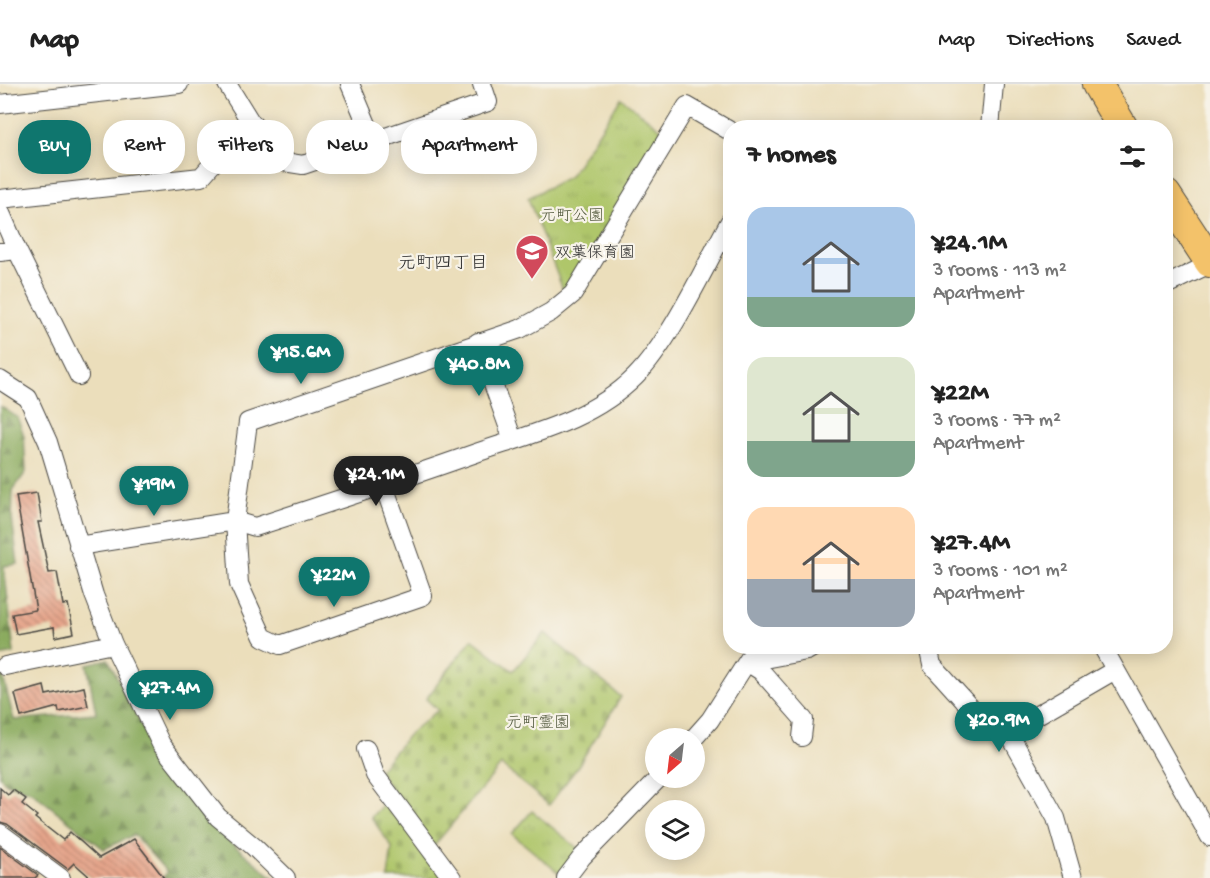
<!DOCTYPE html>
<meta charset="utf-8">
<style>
body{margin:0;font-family:"Gochi Hand","Klee One",sans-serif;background:#f6f6f6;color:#222;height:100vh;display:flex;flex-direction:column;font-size:22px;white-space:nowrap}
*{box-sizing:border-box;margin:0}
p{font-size:20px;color:#767676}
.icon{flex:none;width:33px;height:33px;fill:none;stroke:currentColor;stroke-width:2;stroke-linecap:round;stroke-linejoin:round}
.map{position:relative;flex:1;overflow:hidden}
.drawer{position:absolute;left:723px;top:36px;width:450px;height:534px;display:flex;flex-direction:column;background:#fff;border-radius:24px;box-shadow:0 3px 15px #0003}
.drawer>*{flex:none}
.hud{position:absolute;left:18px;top:36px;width:570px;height:54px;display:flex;gap:12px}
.needle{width:39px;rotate:208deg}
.controls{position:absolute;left:645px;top:644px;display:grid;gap:12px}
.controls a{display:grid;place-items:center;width:60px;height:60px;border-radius:50%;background:#fff;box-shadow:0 3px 15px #0003;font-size:30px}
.price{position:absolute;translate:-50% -51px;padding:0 14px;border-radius:21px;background:#0f766e;color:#fff;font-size:20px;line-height:39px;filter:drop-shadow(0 2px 3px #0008)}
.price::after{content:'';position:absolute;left:50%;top:36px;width:18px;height:14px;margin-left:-9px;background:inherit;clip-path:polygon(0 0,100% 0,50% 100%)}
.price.selected{background:#222;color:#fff}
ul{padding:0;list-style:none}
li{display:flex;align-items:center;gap:18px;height:150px;padding:0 24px}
li span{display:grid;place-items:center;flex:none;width:168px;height:120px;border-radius:18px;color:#555}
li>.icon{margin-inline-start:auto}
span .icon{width:72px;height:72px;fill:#fffc;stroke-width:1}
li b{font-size:26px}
h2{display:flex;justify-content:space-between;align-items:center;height:72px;padding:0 24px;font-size:26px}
.chip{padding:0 21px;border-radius:24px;background:#fff;box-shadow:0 3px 15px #0003;font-size:21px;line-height:54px}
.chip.selected{background:#0f766e;color:#fff}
header{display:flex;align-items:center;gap:36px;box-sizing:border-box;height:84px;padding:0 30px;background:#fff;border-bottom:2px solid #e0e0e0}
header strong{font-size:28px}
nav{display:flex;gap:33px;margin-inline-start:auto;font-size:21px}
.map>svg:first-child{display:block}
.forest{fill:url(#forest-firs);stroke:#5b6b45;stroke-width:1.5}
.cemetery{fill:url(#cemetery-stones);stroke:#6d784b;stroke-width:1.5}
.park{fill:url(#park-tufts);stroke:#6d784b;stroke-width:1.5}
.building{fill:url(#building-back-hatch)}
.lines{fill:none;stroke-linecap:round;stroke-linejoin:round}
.minor-casing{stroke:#484641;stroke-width:20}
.primary-casing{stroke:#484641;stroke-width:32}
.minor{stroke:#fff;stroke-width:18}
.primary{stroke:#f3c26a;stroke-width:30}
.labels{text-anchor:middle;stroke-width:4.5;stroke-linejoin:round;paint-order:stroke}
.park-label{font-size:16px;fill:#535a3e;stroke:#f7f3e8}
.poi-label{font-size:16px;fill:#2b2b2b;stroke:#f7f3e8;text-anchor:start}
.neighbourhood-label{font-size:18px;fill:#2b2b2b;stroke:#f7f3e8}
</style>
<header>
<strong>Map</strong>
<nav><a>Map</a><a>Directions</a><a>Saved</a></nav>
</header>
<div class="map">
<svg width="1210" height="794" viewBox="0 0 1210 794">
<defs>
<pattern id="forest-firs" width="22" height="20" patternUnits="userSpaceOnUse" patternTransform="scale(1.5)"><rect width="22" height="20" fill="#8bab5f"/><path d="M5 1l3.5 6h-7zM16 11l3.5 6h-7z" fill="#728b4f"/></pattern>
<pattern id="cemetery-stones" width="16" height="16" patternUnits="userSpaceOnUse" patternTransform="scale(1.5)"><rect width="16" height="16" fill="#afc66b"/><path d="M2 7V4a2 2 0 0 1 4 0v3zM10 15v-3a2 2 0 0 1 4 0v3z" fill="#97aa5d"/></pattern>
<pattern id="park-tufts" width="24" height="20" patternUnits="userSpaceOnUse" patternTransform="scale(1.5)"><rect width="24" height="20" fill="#afc66b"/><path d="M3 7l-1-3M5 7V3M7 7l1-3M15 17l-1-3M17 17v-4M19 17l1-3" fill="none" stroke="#97aa5d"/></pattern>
<pattern id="building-back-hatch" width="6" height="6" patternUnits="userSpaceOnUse" patternTransform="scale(1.5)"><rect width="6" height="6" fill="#e6a58b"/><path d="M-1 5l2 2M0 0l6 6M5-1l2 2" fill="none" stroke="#bb8772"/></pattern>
</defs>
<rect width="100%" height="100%" fill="#f7f3e8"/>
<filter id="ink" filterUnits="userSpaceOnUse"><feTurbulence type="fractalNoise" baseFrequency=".0167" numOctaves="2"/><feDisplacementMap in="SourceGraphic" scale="12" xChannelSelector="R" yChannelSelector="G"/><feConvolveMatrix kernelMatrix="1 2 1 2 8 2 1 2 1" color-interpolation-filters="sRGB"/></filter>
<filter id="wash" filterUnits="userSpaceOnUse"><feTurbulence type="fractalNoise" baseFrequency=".008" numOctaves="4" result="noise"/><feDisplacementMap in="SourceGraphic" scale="24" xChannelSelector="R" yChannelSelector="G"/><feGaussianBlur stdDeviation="1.35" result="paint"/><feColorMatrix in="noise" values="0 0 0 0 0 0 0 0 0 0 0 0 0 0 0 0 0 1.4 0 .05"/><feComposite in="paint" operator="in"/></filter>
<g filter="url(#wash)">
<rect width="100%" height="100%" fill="#ebdebb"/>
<path class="forest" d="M0,322L18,334L24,352L26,388L13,406L12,434L18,480L4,482L14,569L0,572Z
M108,575L162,681L206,738L274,794H163L167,788L134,751L104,765L31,707L8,700L0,693V581L14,636L96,629L87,580Z"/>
<path class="cemetery" d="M545,549L621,613L576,685L549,721L501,681L428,769L447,794H388L392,763L371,733L393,710L379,686L410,649L438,626L426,615L472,555L513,587Z"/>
<path class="park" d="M621,14L665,48L565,211L528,114L570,92Z
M532,727L580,766L560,790L512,750Z"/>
<g id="blocks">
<path class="building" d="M37,409L42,438H38L49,489L57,488L63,521L68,520L74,549L55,553L54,543L16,550L12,530L36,526L16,412Z
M44,602L46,611L84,603L88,622L59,628L58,623L21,633L15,610Z
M0,704L8,711L13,706L26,715L22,720L37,732L35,734L63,756L70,748L99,774L134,755L164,794H91L74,779L68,785L7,740L0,738Z
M0,763L38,791L35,794H0Z"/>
</g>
</g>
<g filter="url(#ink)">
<use href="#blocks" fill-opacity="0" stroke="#484641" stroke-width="1.5"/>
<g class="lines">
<g class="minor-casing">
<path id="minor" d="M227,0L250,37L284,78L303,81L374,57
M350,0L374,57L488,18L482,0
M0,20L179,0
M990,44L994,0
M0,115L201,93L250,37
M0,127L17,166L0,168
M17,166L79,292
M1166,201L1210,180
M478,258L513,356
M0,296L28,314L48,358L94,511L113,560L161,660L218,733L253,762L286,794
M384,402L423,512L280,561L263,553L239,500L235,437L248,338L520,245L551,228L573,210L687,22L730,47
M78,462L235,437L255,443C329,419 403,395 476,369C531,350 592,336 635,293C670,258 705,182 730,137
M928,562L932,581L986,641L1008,648L1056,734L1073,794
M1102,562L1210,753
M747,578L761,587L804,636L802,653
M747,578L807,567L816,562
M5,582L113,560
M1008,648L1115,586
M694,654L710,636L757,562
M366,665L375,691L452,794
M0,749L61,794
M566,794L582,773L660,693"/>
</g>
<g class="primary-casing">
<path id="primary" d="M1097,0L1123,44
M1166,111L1210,178"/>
</g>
<use href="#minor" class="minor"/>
<use href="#primary" class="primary"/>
</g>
</g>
<defs>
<g id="school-pin" transform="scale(1.725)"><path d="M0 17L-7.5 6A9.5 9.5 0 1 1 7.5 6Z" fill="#d1495b" stroke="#f7f3e8"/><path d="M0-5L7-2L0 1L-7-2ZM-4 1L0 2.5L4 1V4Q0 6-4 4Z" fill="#fff"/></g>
</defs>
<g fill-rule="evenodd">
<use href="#school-pin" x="532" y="167"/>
</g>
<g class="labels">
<g class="park-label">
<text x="572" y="136">元町公園</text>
<text x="538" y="643">元町霊園</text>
</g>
<g class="poi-label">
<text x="555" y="173">双葉保育園</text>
</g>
<g class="neighbourhood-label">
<text x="443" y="184">元町四丁目</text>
</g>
</g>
</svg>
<div class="controls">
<a><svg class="needle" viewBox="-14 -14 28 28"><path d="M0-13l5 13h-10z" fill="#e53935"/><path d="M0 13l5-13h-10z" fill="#767676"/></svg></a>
<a><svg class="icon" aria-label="layers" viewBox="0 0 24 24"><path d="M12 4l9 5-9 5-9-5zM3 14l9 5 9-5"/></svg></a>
</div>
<b class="price" style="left:301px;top:301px">¥15.6M</b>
<b class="price" style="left:479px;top:313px">¥40.8M</b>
<b class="price selected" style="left:376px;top:423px">¥24.1M</b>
<b class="price" style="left:154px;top:433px">¥19M</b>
<b class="price" style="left:334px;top:524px">¥22M</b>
<b class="price" style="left:170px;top:637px">¥27.4M</b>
<b class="price" style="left:999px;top:669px">¥20.9M</b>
<div class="hud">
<a class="chip selected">Buy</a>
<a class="chip">Rent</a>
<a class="chip">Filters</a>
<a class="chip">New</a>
<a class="chip">Apartment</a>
</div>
<section class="drawer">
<h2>7 homes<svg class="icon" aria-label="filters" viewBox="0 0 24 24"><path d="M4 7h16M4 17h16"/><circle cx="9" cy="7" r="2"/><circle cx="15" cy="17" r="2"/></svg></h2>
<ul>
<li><span style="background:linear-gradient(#a9c7e8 75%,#7fa58c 0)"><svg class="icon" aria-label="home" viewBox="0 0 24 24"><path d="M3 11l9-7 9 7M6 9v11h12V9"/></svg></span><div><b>¥24.1M</b><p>3 rooms · 113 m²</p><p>Apartment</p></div></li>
<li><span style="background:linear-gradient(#dfe7d0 70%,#7fa58c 0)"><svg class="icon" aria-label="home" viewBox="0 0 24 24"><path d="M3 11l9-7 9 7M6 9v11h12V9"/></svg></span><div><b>¥22M</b><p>3 rooms · 77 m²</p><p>Apartment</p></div></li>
<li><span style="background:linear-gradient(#ffd9b3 60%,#9aa5b1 0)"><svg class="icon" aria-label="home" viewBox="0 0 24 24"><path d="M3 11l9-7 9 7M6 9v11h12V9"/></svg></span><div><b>¥27.4M</b><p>3 rooms · 101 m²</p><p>Apartment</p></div></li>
</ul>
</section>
</div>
